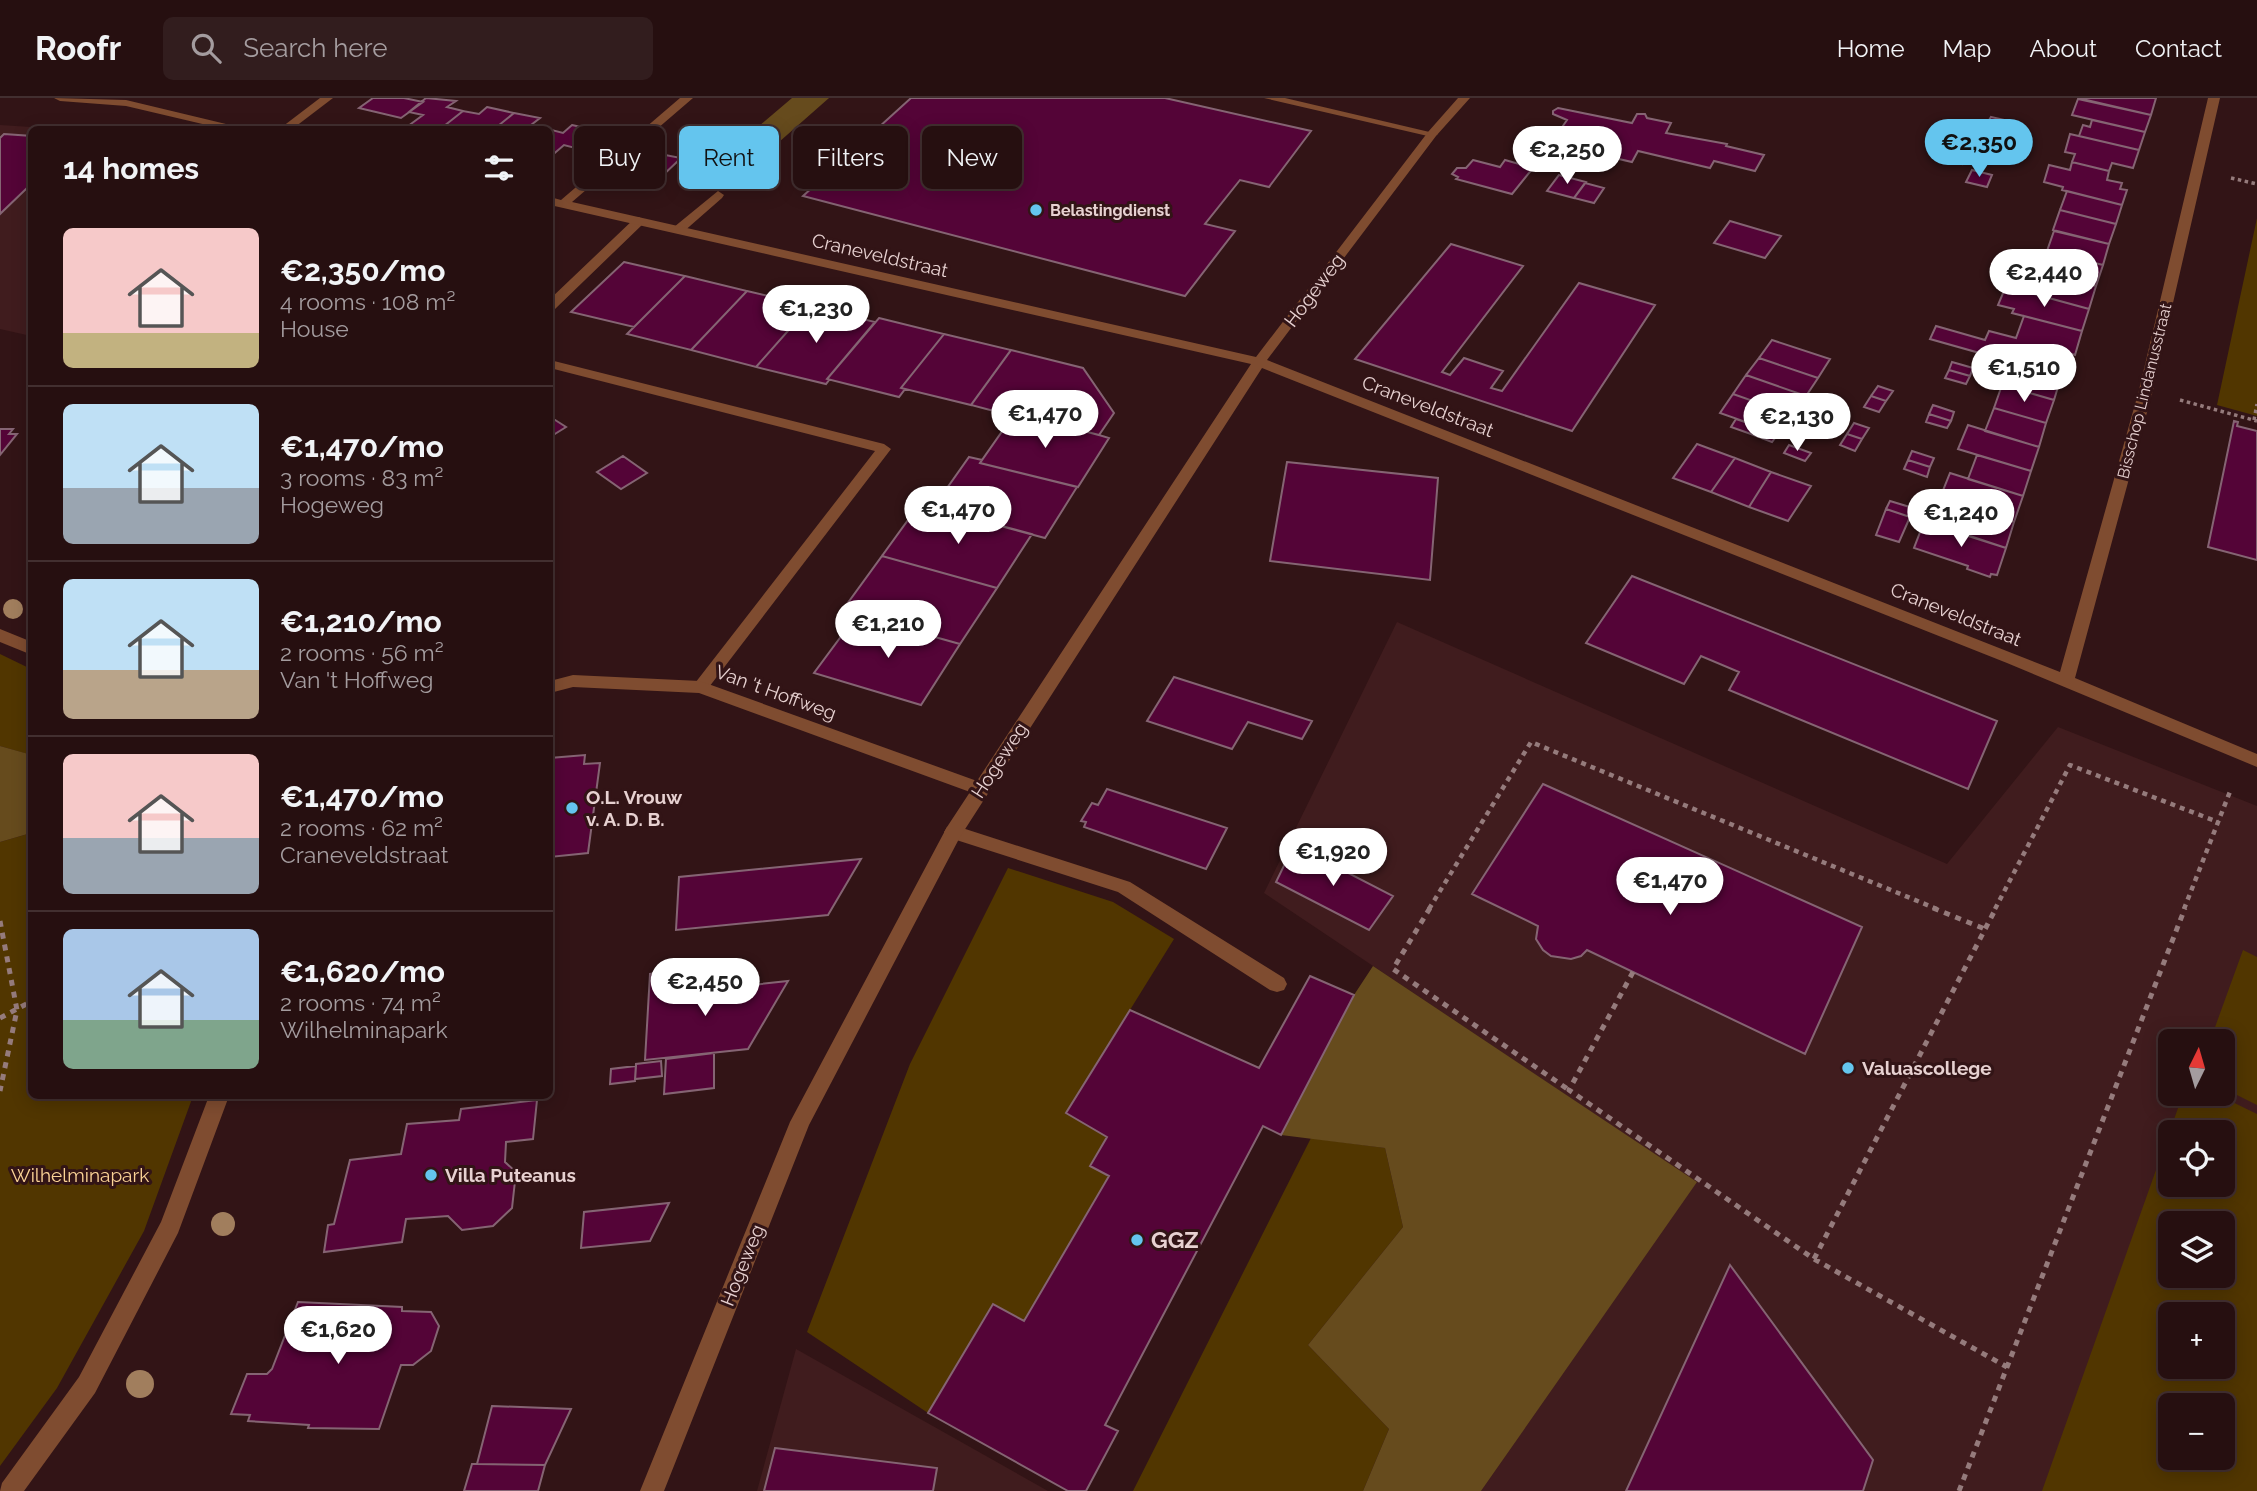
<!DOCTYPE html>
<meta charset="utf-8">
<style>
body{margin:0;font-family:Raleway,sans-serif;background:#321d1e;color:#f1f3f6;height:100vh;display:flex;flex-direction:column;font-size:26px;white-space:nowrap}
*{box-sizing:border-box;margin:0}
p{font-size:23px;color:#a49c9f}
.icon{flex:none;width:38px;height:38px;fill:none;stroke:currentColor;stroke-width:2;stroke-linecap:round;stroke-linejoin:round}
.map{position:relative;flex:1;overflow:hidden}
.drawer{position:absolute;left:28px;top:28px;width:525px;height:973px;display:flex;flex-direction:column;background:#260f10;border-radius:10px;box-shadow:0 4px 18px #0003,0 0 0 2px #422f30}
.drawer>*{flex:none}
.top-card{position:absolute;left:574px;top:28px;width:665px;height:63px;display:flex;gap:14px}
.needle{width:46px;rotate:5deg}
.tools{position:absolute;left:2158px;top:931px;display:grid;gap:14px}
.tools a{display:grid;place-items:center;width:77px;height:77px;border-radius:10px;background:#260f10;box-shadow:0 4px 18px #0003,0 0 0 2px #422f30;font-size:35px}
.price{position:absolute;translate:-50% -60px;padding:0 16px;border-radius:24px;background:#fff;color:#222;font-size:23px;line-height:46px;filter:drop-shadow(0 2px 4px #0008)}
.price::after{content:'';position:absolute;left:50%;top:42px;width:21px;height:16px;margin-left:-10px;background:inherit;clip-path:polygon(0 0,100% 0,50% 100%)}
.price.on{background:#64c5ee;color:#111}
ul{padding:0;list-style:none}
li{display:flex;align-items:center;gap:21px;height:175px;padding:0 35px}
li+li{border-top:2px solid #422f30}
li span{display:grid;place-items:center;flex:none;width:196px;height:140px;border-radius:10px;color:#555}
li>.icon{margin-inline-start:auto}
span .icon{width:84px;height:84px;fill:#fffc;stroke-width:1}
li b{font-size:30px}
h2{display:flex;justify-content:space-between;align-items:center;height:84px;padding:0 35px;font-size:30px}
.pill{padding:0 24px;border-radius:10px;background:#260f10;box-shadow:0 4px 18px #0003,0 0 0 2px #422f30;font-size:24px;line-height:63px}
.pill.on{background:#64c5ee;color:#111}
header{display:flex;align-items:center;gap:42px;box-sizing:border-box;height:98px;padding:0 35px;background:#260f10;border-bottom:2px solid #422f30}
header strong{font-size:33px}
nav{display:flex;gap:38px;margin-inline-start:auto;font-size:24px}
.search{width:490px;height:63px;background:#321d1e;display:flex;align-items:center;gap:18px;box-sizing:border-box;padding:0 24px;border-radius:10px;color:#a49c9f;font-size:26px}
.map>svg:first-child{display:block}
.built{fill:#401c1e;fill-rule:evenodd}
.green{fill:#513600;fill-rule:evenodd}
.forest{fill:#664b1d}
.building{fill:#540437;stroke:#856473;stroke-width:2}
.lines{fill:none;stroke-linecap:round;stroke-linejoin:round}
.path-far2{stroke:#957b7c;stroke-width:3.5;stroke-dasharray:3.5 3.5;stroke-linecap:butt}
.path-far1{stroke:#957b7c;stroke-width:4.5;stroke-dasharray:5 5;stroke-linecap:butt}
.path{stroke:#957b7c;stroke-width:5;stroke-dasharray:6 6;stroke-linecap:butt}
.service{fill:#7f4c30;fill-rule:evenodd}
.minor{fill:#7f4c30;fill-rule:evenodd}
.tree{fill:#a17e5d}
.poi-dot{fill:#64c5ee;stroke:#321416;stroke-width:2.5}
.labels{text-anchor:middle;stroke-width:6;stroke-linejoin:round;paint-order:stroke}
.far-poi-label{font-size:16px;font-weight:bold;fill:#e7d1d1;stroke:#321416;text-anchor:start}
.far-street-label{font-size:16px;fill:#e7d1d1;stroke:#321416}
.street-label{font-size:19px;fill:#e7d1d1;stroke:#321416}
.poi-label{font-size:19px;font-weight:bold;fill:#e7d1d1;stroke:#321416;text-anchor:start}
.park-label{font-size:19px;fill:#fcd497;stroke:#321416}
.near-poi-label{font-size:23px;font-weight:bold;fill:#e7d1d1;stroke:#321416;text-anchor:start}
</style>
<header>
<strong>Roofr</strong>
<div class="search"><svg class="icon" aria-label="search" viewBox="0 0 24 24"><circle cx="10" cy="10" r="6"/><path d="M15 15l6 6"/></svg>Search here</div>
<nav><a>Home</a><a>Map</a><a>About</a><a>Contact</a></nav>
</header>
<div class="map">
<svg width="2257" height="1393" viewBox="0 0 2257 1393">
<rect width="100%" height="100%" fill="#321416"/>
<path class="built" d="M0,27L62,31L32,32L31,238L0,231Z
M1397,524L1947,766L2058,629L2257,708V1393H1481L1696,1084L1264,795ZM2170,943H2222V996H2170ZM2170,1034H2222V1087H2170ZM2170,1125H2222V1178H2170ZM2170,1216H2222V1269H2170ZM2170,1307H2222V1360H2170Z
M796,1251L1048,1393H757Z"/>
<path class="green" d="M2257,120V318L2217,307Z
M0,556L31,571V657L0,648Z
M31,735L32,998H193L144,1133L57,1290L0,1368V744Z
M1008,770L1113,804L1174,841L1066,1015L1107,1039L1090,1068L1109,1078L1024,1223L993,1207L928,1315L807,1234L910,966Z
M2243,852L2257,859V1007L2223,990L2222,943H2210Z
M2183,996H2216L2257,1016V1393H2042ZM2222,1034V1087H2170V1034ZM2222,1125V1178H2170V1125ZM2222,1216V1269H2170V1216ZM2222,1307V1360H2170V1307Z
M1311,1040L1385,1050L1403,1129L1308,1247L1389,1331L1363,1393H1133Z"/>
<path class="forest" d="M792,0H829L761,60L731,52Z
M0,648L32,657L31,735L0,744Z
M1373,868L1697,1084L1481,1393H1363L1389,1331L1308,1247L1403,1129L1385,1050L1281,1037L1354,897Z"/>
<path class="building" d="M373,0H404L423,4L401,20L359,10Z
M426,0L456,3L447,9L463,13L439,32L404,31L423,17L409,14Z
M911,0H1165L1311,33L1269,89L1240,82L1205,126L1235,133L1185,198L803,98Z
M2078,0H2156L2151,17Z
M2078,1L2151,17L2145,34L2072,17Z
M487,9L514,15L493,32H439L463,13L479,16Z
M1558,10L1632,25L1637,16H1645L1647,20L1671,25L1666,35L1727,46L1726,48L1764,57L1755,73L1714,63L1710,70L1638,53L1632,64L1606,58L1610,51L1556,38L1567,22L1553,16V13Z
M514,15L540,20L531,27L548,31L493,32Z
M1991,19L2013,24L2009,33L1986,27Z
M2092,22L2145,34L2139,52L2079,38L2083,27L2090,29Z
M572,27L599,33L579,51L564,47L550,59V32H547L548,31L563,35Z
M4,36L32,38V90H27L0,116V40Z
M2070,36L2139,52L2133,70L2112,65L2109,73L2072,64L2075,56L2065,54Z
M1977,42L1998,47L1993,61L1972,57Z
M1940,50L1964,55L1962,66L1937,60Z
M660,56L681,60L659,81L638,76Z
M1473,62L1500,69L1505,62L1533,70L1512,96L1456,81L1458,79L1452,76L1457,70H1466Z
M2072,64L2109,73L2107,82L2122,85L2120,91L2127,92L2122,107L2062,92L2063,89L2044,84L2049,67L2070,72Z
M1972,72L1992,77L1987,89L1966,84Z
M1559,77L1586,84L1574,100L1547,93Z
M1585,85L1604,90L1594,105L1574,100Z
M2067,93L2122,107L2116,126L2060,112Z
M2060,112L2116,126L2109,146L2053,132Z
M1730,123L1781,138L1765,160L1714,145Z
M2054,133L2109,146L2103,167L2047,153Z
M1451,146L1523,168L1442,274L1450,277L1464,260L1503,273L1491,290L1502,293L1579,185L1655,207L1572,333L1355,261Z
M2047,153L2103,167L2096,188L2039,174Z
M624,164L685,178L634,229L571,214Z
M2008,166L2096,188L2089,211L2001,187Z
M685,178L747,193L691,252L627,236Z
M2006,188L2089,211L2082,233L2012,215L2014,211L1998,207Z
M747,193L810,208L756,269L691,252Z
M810,208L875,224L827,281L829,282L826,286L756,269Z
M2024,218L2082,233L2075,257L2068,255L2061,278L1930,241L1936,228L1985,242L1989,233L2016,240Z
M879,220L944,236L901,290L905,291L899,299L827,281Z
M944,236L1011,252L971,307L901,290Z
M1772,242L1830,261L1818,280L1759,260Z
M1011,252L1083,270L1114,315L1099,337L1015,315L1013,318L971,307Z
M1759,260L1818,280L1806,298L1746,277Z
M1952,264L1973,270L1970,278L1949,272Z
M2010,265L2061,279L2054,302L2002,287Z
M1949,272L1970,278L1966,286L1945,280Z
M1746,277L1806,298L1793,317L1733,296Z
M2002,287L2054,302L2046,325L1994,310Z
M1878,288L1893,293L1886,303L1871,298Z
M1733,296L1793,317L1780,336L1720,315Z
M1871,298L1886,303L1879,314L1864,309Z
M1933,307L1954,314L1951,323L1929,316Z
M1994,310L2046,325L2039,349L1985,333Z
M1015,315L1099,337L1109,340L1078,389L980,365Z
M1929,316L1951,323L1947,330L1926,324Z
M552,320L566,329L550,339V321Z
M1736,321L1757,328L1751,336L1731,329Z
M2234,323L2238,324L2237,328L2257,333V462L2208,449Z
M1854,325L1869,330L1862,341L1847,336Z
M1968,327L2039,349L2031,373L1958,351Z
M1757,328L1778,336L1772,344L1751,336Z
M0,331H13L9,336H17L0,357Z
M1847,336L1862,341L1855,353L1840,347Z
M1697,346L1735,360L1711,394L1673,380Z
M1789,347L1811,355L1805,363L1784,355Z
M1912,353L1934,360L1930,369L1908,362Z
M1977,357L2031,373L2023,398L1968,381Z
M623,358L647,375L621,391L597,374Z
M969,359L982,362L980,365L1077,389L1045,440L933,410Z
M1735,360L1771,374L1749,409L1711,394Z
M1908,362L1930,369L1927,379L1904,371Z
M1287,364L1438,380L1430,482L1270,463Z
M1771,374L1811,388L1788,423L1749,409Z
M1950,375L2023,398L2014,424L1940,400Z
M1890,403L1913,410L1910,419L1886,411Z
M921,404L934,408L933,410L1032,436L997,490L882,458Z
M1958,406L2014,424L2006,450L1949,431Z
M1886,411L1910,419L1899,444L1876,437Z
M1924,424L2006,450L1997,477L1991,476L1990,479L1967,471L1968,468L1914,450Z
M882,458L997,490L960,546L842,513Z
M1632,478L1997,623L1968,691L1729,592L1739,574L1701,558L1684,586L1586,545Z
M857,517L960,546L921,607L814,575Z
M1174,579L1312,623L1302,641L1248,624L1232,651L1147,623Z
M585,657L584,666L600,665L588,755L550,759V660Z
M1543,686L1862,829L1805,956L1587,852L1581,858L1571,861L1551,858L1543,852L1536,841L1538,828L1472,796Z
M1107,691L1227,730L1206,771L1084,729L1086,724L1081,723L1092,705L1098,707Z
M1294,747L1393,798L1369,832L1276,784Z
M861,761L828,817L676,832L679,779Z
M672,873L670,896L788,883L748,951L645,962L650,876Z
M1310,878L1354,897L1281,1037L1263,1028L1105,1327L1118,1333L1086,1393H1068L928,1315L993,1206L1024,1223L1109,1078L1090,1068L1107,1039L1066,1015L1130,912L1259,970Z
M714,955V990L664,996L666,961Z
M661,963L662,978L635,981L636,966Z
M636,968L635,983L610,986L611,971Z
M537,1002L533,1041L506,1044L505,1064L516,1074L512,1110L493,1128L462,1132L448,1118L406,1121L402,1144L324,1154L328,1127L334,1126L350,1062L401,1056L407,1026L459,1022L461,1011Z
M669,1105L650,1143L581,1150L584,1114Z
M1730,1167L1873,1362L1863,1393H1626Z
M298,1204L402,1209V1213L431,1214L439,1228L431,1253L413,1267H401L379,1331L308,1330L309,1327L248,1323L250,1317L231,1316L247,1276H267L272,1271Z
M492,1308L571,1311L545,1367L477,1366Z
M775,1350L937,1370L933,1393H764Z
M472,1366H477L545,1367L538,1393H464Z"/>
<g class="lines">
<path class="path-far2" d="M2231,80L2257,86
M2180,302L2257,323
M2254,322L2257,306"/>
<path class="path-far1" d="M1429,811L1531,644L1937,811
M1995,811L2070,667L2218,724
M2184,811L2231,691"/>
<path class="path" d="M1430,810L1393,871L1569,992
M1933,810L1985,831
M0,823L17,912L0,993
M1633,874L1569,992L1814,1161L2007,1269
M0,920L32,903
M1814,1161L1996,810
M1959,1393L2185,810"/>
<path class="service" d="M1264,0H1285L1438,36L1432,39Z
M718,93L724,97L722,100L682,135H674V129Z
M639,119L645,123L643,126L555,211L550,212V201L635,120Z
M550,262L884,346L891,351L706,593H694L692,589L875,353L550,270Z
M953,727L1130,784L1284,880L1287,886L1284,892L1277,894L1270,892L1118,794L947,739L944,734L947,729Z"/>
<path class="minor" d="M54,0L126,2L251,32H228L126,8L60,3Z
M320,0H333L291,32H278Z
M680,0H693L572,104L1256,259L1428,34L1458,0H1470L1436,38L1267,262L2060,574L2139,292L2208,0H2220L2153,292L2075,580L2257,656V669L2007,565L1262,270L960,739L809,1027L664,1393H640L790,1024L947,729L970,694L699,595L573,589L550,595V583L573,577L700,583L977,683L1251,266L550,107V99L561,102Z
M0,531L32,544V557L0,544Z
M209,998H229L178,1135L95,1295L24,1393H0L2,1385L79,1279L161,1124Z"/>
</g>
<g class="tree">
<circle cx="13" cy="511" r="10"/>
<circle cx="223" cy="1126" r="12"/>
<circle cx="140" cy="1286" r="14"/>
</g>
<g class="poi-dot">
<circle cx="1036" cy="112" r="7"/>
<circle cx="572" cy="710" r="7"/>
<circle cx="1848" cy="970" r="7"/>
<circle cx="431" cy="1077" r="7"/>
<circle cx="1137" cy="1142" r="7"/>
</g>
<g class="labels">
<g class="far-poi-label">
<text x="1050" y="118">Belastingdienst</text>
</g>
<g class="far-street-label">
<text transform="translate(2144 293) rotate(-76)" y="6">Bisschop Lindanusstraat</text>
</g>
<g class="street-label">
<text transform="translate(880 157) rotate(13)" y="7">Craneveldstraat</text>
<text transform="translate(1314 192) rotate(-53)" y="7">Hogeweg</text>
<text transform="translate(1428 308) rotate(21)" y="7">Craneveldstraat</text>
<text transform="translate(1956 516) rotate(22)" y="7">Craneveldstraat</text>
<text transform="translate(776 594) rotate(20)" y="7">Van 't Hoffweg</text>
<text transform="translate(999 662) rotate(-57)" y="7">Hogeweg</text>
<text transform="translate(742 1167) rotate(-68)" y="7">Hogeweg</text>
</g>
<g class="poi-label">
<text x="586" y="706">O.L. Vrouw<tspan x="586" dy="22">v. A. D. B.</tspan></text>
<text x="1862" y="977">Valuascollege</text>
<text x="445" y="1084">Villa Puteanus</text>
</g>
<g class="park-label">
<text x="80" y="1084">Wilhelminapark</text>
</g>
<g class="near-poi-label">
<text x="1151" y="1150">GGZ</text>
</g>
</g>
</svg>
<div class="tools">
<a><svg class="needle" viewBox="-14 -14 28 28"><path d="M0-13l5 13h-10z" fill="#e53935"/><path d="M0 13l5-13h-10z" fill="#a49c9f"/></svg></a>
<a><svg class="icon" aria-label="locate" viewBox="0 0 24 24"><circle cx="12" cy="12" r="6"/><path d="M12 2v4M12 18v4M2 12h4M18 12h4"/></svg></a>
<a><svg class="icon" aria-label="layers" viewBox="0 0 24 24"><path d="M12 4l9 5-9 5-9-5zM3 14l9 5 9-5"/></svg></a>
<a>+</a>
<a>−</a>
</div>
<b class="price on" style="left:1979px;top:81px">€2,350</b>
<b class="price" style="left:1567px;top:88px">€2,250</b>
<b class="price" style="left:2044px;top:211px">€2,440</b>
<b class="price" style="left:816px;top:247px">€1,230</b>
<b class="price" style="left:2024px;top:306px">€1,510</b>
<b class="price" style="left:1045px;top:352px">€1,470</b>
<b class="price" style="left:1797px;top:355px">€2,130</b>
<b class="price" style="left:958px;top:448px">€1,470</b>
<b class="price" style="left:1961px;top:451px">€1,240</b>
<b class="price" style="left:888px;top:562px">€1,210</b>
<b class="price" style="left:1333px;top:790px">€1,920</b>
<b class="price" style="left:1670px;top:819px">€1,470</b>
<b class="price" style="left:705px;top:920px">€2,450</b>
<b class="price" style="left:338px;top:1268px">€1,620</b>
<div class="top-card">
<a class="pill">Buy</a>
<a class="pill on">Rent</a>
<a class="pill">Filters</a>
<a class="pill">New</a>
</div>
<section class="drawer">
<h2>14 homes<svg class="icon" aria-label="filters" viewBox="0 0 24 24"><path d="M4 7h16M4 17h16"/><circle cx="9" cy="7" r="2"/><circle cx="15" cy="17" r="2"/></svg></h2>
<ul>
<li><span style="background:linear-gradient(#f6c9c9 75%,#c2b280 0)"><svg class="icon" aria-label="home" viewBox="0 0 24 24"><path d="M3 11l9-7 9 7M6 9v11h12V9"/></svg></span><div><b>€2,350/mo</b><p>4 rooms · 108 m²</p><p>House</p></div></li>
<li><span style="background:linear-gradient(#bfe0f5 60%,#9aa5b1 0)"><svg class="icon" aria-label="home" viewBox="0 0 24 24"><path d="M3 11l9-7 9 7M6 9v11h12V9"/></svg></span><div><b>€1,470/mo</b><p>3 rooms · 83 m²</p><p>Hogeweg</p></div></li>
<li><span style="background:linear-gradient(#bfe0f5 65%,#b9a48a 0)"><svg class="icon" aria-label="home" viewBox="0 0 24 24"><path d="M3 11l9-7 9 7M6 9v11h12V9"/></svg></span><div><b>€1,210/mo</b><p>2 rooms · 56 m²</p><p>Van 't Hoffweg</p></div></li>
<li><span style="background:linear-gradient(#f6c9c9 60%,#9aa5b1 0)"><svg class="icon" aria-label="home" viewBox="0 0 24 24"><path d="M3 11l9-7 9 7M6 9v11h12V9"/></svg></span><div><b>€1,470/mo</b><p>2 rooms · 62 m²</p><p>Craneveldstraat</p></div></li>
<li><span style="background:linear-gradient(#a9c7e8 65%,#7fa58c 0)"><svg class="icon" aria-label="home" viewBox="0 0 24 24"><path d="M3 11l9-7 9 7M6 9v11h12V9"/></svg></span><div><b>€1,620/mo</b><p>2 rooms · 74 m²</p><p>Wilhelminapark</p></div></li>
</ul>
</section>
</div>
